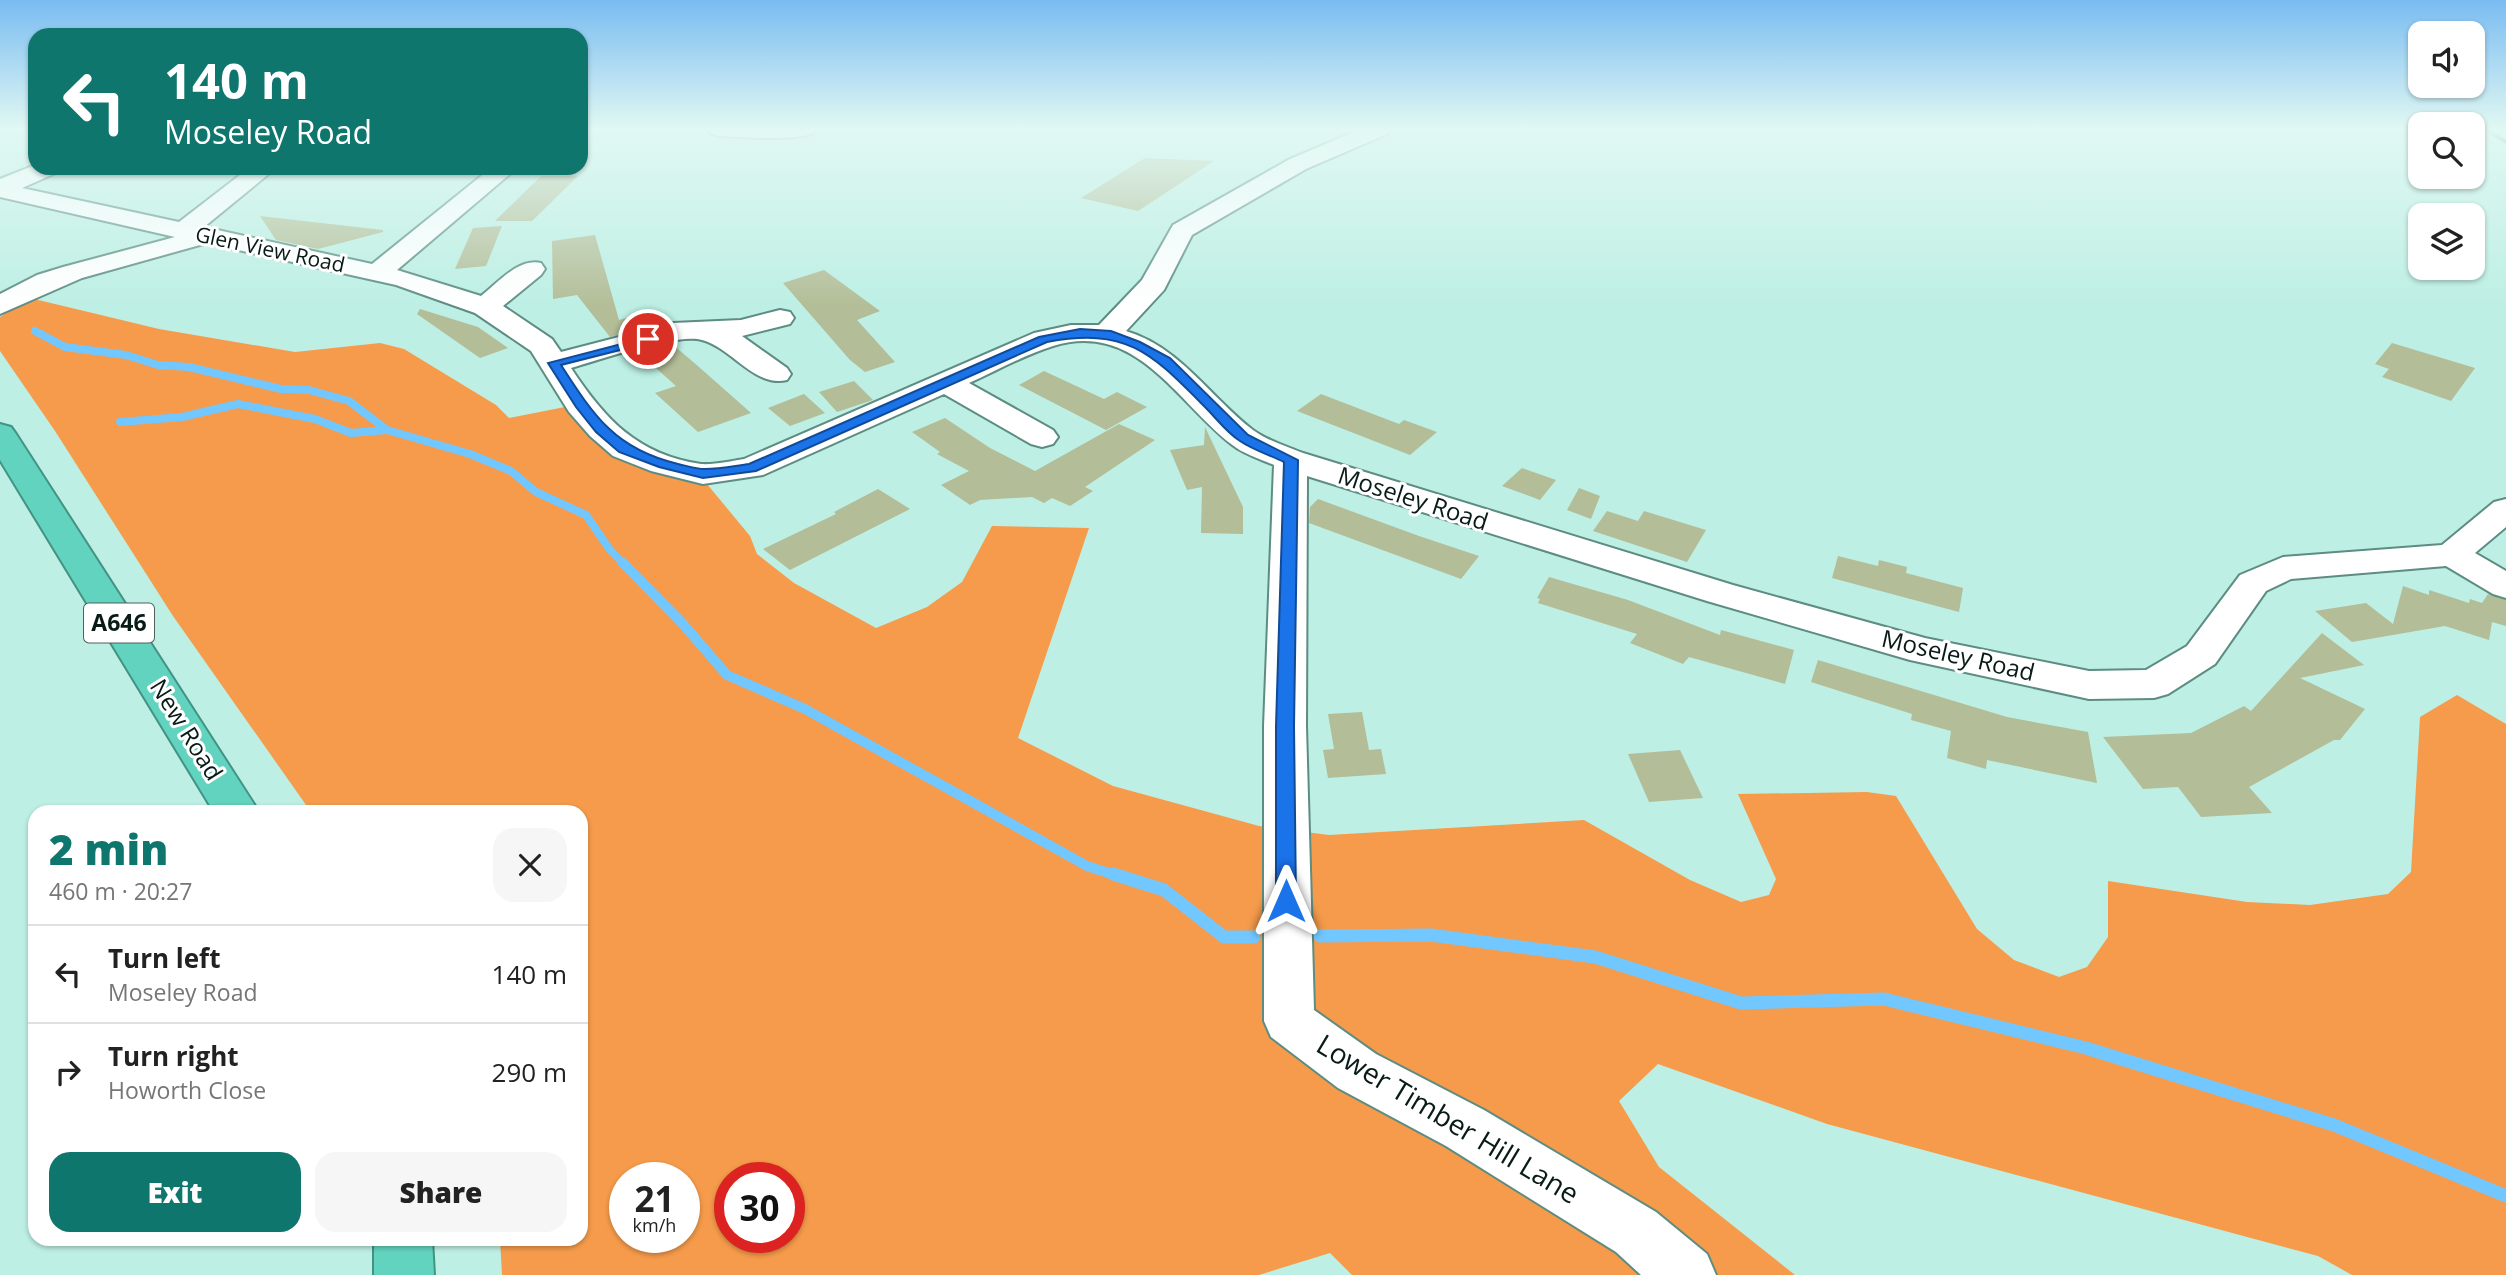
<!DOCTYPE html>
<html lang="en">
<head>
<meta charset="utf-8">
<style>
	body { margin:0; font-family:"Open Sans",sans-serif; background:#f6f6f6; color:#222; height:100vh; display:flex; flex-direction:column; font-size:26px; white-space:nowrap }
	* { box-sizing:border-box; margin:0 }
	p { font-size:23px; color:#767676 }
	.icon { flex:none; width:38px; height:38px; fill:none; stroke:currentColor; stroke-width:2; stroke-linecap:round; stroke-linejoin:round }
	.map { position:relative; flex:1; overflow:hidden }
	.details { position:absolute; left:28px; top:805px; width:560px; height:441px; display:flex; flex-direction:column; background:#fff; border-radius:21px; box-shadow:0 2px 5px #0004 }
	.details>* { flex:none }
	.top-card { position:absolute; left:28px; top:28px; width:560px; height:147px; border-radius:21px; box-shadow:0 2px 5px #0004; background:#0f766e; color:#fff; overflow:hidden }
	.controls { position:absolute; left:2408px; top:21px; display:grid; gap:14px }
	.controls a { display:grid; place-items:center; width:77px; height:77px; border-radius:14px; background:#fff; box-shadow:0 2px 5px #0004; font-size:35px }
	.speed { position:absolute; left:609px; top:1162px; display:flex; gap:14px; font-size:35px; font-weight:700; text-align:center }
	.speed>* { display:grid; place-content:center; width:91px; height:91px; border-radius:50%; background:#fff; box-shadow:0 2px 5px #0004; line-height:1 }
	.speed small { font-size:18px; font-weight:400 }
	.speed .limit { border:10px solid #d22; background:#fff; color:#111 }
	.pin { position:absolute; display:grid; place-items:center; width:60px; height:60px; color:#fff; margin:-30px; border:4px solid #fff; border-radius:50%; box-shadow:0 2px 7px #0007 }
	.me { position:absolute; width:77px; margin:-38px; rotate:0deg; stroke-linejoin:round; filter:drop-shadow(0 0 5px #0008) }
	.turn { display:flex; align-items:center; gap:24px; height:147px; padding:0 21px; font-size:32px }
	.turn .icon { width:91px; height:91px; stroke-width:2.5 }
	.turn b { display:block; font-size:49px; line-height:60px }
	.round { display:grid; place-items:center; flex:none; width:74px; height:74px; border-radius:21px; background:#f6f6f6 }
	.summary { display:flex; align-items:center; justify-content:space-between; height:119px; padding:0 21px }
	h1 { font-size:42px; font-weight:800; line-height:52px; color:#0f766e }
	.primary-button { display:flex; gap:14px; margin-top:auto; padding:14px 21px }
	.primary-button a { flex:1; height:80px; border-radius:21px; background:#0f766e; color:#fff; font-size:28px; font-weight:800; line-height:80px; text-align:center }
	.primary-button a+a { background:#f6f6f6; color:#222 }
	ul { padding:0; list-style:none }
	li { display:flex; align-items:center; gap:21px; height:98px; padding:0 21px; border-top:2px solid #e0e0e0 }
	li div { flex:1 }
	li b { display:block; font-size:26px }
	li em { font-style:normal }
	.map>svg:first-child { display:block }
	.forest { fill:#f59b4b; fill-rule:evenodd }
	.lines { fill:none; stroke-linecap:round; stroke-linejoin:round }
	.stream-far2 { stroke:#73c7ff; stroke-width:8 }
	.stream-far1 { stroke:#73c7ff; stroke-width:10 }
	.stream { stroke:#73c7ff; stroke-width:13 }
	.building { fill:#b3bd97 }
	.minor-casing { stroke:#5d8c82; stroke-width:4 }
	.highway-casing { stroke:#429384; stroke-width:4 }
	.minor { fill:#fff; fill-rule:evenodd }
	.highway { fill:#62d3be; fill-rule:evenodd }
	.rail { stroke:#3b5650; stroke-width:3.5 }
	.route { fill:#1a73e8; stroke:#114b97; stroke-width:2 }
	.labels { text-anchor:middle; stroke-width:6; stroke-linejoin:round; paint-order:stroke }
	.far-street-label { font-size:21px; fill:#081b17; stroke:#fff }
	.shield { fill:#fff; stroke:#525f5d; stroke-width:2 }
	.shield-label { font-size:23px; font-weight:bold; fill:#081b17 }
	.street-label { font-size:24px; fill:#081b17; stroke:#fff }
	.near-street-label { font-size:28px; fill:#081b17; stroke:#fff }
</style>
</head>
<body>
<div class="map">
<svg width="2506" height="1275" viewBox="0 0 2506 1275">
	<rect width="100%" height="100%" fill="#bdefe4"/>
	<!-- forest -->
	<path class="forest" d="M30,298L159,329L295,352L380,343L404,349L496,405L509,418L565,407C578,421 591,441 607,452C635,471 669,476 702,478L750,536L757,554L794,583L876,628L927,607L962,582L992,526L1089,528L1018,738L1113,786L1259,826L1329,835L1584,820L1690,880L1741,902L1769,895L1776,879L1738,794L1867,792L1896,796L1977,929L2014,960L2059,977L2087,967L2108,937V881L2247,902L2310,905L2388,894L2411,872L2420,717L2457,695L2506,724V1275H2352L2318,1256L1827,1124L1658,1064L1619,1101L1659,1167L1795,1275H1352L1330,1253L1259,1275H502L500,1239H581V812H311L173,616L55,431L0,351V317ZM625,1178H684V1237H625ZM730,1178H789V1237H730Z"/>
	<g class="lines">
		<!-- stream-far2 -->
		<g class="stream-far2">
			<path d="M35,331L65,347L126,355L158,365L189,367L281,389L309,390L349,401L387,430L470,454L511,471L536,492L586,515L610,550L623,563"/>
			<path d="M120,422L182,417L238,404L315,419L351,433L387,430"/>
		</g>
		<!-- stream-far1 -->
		<path class="stream-far1" d="M622,562L683,624L727,675L805,709L1087,866L1118,876"/>
		<!-- stream -->
		<g class="stream">
			<path d="M1113,874L1164,890L1224,937H1254"/>
			<path d="M1320,936L1431,935L1595,957L1741,1003L1884,999L2086,1048L2334,1125L2506,1196"/>
		</g>
	</g>
	<!-- building -->
	<g class="building">
		<path d="M1145,158L1214,161L1138,211L1081,198Z"/>
		<path d="M541,176H578L532,221H495Z"/>
		<path d="M260,216L383,230V232L318,249L276,240Z"/>
		<path d="M502,226L486,266L455,269L473,228Z"/>
		<path d="M595,235L619,320L652,311L663,323L610,337L577,295L553,299L552,241Z"/>
		<path d="M824,270L880,311L857,320L895,362L865,372L850,360L783,283Z"/>
		<path d="M420,309L478,327L508,348L480,358L417,314Z"/>
		<path d="M2392,343L2475,368L2451,401L2382,377L2389,369L2375,364Z"/>
		<path d="M672,344L699,367L751,413L698,432L655,393L676,386L637,351Z"/>
		<path d="M1044,371L1104,399L1117,392L1147,407L1106,430L1019,385Z"/>
		<path d="M854,381L873,400L837,412L819,392Z"/>
		<path d="M804,394L825,413L790,426L768,408Z"/>
		<path d="M1321,394L1399,424L1404,420L1437,432L1410,455L1297,411Z"/>
		<path d="M945,418L990,448L1035,471L1119,424L1155,440L1085,487L1093,491L1070,506L1052,498L1044,503L1032,497L980,500L970,505L941,485L969,471L937,454L940,452L912,432Z"/>
		<path d="M1205,427L1243,507V534L1201,533L1202,487L1187,490L1170,450L1204,445Z"/>
		<path d="M1522,468L1556,480L1540,500L1502,486Z"/>
		<path d="M1579,488L1600,496L1591,519L1567,510Z"/>
		<path d="M878,489L910,509L790,570L763,549L836,514L834,512Z"/>
		<path d="M1318,499L1419,536L1479,556L1461,579L1309,523L1310,507Z"/>
		<path d="M1607,511L1638,521L1644,511L1706,530L1687,562L1593,531Z"/>
		<path d="M1838,556L1878,566L1879,560L1907,567L1906,573L1963,588L1959,612L1832,578Z"/>
		<path d="M1549,577L1628,600L1720,635L1721,630L1794,650L1785,684L1689,657L1683,664L1630,643L1637,634L1538,603L1540,599L1537,598Z"/>
		<path d="M2403,586L2429,595V590L2469,603L2470,599L2482,603L2488,594L2506,600V626L2492,622L2489,640L2445,626L2352,642L2315,611L2366,603L2393,624Z"/>
		<path d="M2322,633L2364,665L2300,678L2365,709L2340,740H2334L2249,787L2272,813L2201,817L2178,787L2143,789L2103,737L2191,733L2244,706L2251,711Z"/>
		<path d="M1818,660L2007,717L2088,732L2097,783L1987,760L1986,769L1947,758L1951,731L1911,720L1912,714L1811,682Z"/>
		<path d="M1362,712L1369,750L1381,749L1386,774L1328,778L1323,750L1334,749L1328,714Z"/>
		<path d="M1680,750L1703,798L1649,802L1628,754Z"/>
	</g>
	<g class="lines">
		<defs>
			<g id="minor">
				<path d="M708,129H815L812,134C782,141 749,137 719,136L711,134Z"/>
				<path d="M1361,129H1390L1387,134L1306,169L1192,235L1164,290L1126,331C1180,347 1210,397 1253,430C1268,441 1286,446 1303,453L1733,585L1925,638L2089,671L2146,670L2187,646L2240,575L2283,557L2442,545L2494,502L2506,499V527L2475,553L2506,571V598L2493,594L2446,566L2291,579L2266,591L2215,664L2168,694L2154,698L2089,699L1910,660L1707,601L1307,476L1306,726L1314,1010L1376,1054L1484,1110L1656,1212L1707,1254L1716,1275H1641L1616,1252L1446,1146L1338,1088L1271,1037L1264,1021V726L1274,465C1260,459 1243,454 1231,444C1176,401 1136,320 1053,346C1024,355 996,371 969,383L1053,430L1058,437L1053,444L1042,447L1031,444L944,394L763,475L703,484L651,471L613,456L590,436L569,412L531,351L475,313L396,285L207,243L82,278L0,314V294L37,275L63,267L175,237L0,197V179L35,165V168H60L56,173L22,188L179,222L249,168H276L204,227L372,264L491,168H517L397,270L481,296C498,283 518,258 541,263L545,269L541,275L503,306L552,339L561,352L673,323L741,320L780,310L790,312L794,318L790,324L742,336L787,368L791,374L787,380C755,388 732,348 702,340C677,333 600,360 571,368C604,418 637,455 701,464C714,465 731,461 744,459L1034,333L1071,325H1099L1142,280L1173,225L1290,159Z"/>
			</g>
			<g id="highway">
				<path d="M0,424L11,427L16,434L259,812H214L0,460Z"/>
				<path d="M374,1239H432L434,1275H374Z"/>
			</g>
		</defs>
		<!-- minor casing -->
		<use href="#minor" class="minor-casing"/>
		<!-- highway casing -->
		<use href="#highway" class="highway-casing"/>
		<!-- minor -->
		<use href="#minor" class="minor"/>
		<!-- highway -->
		<use href="#highway" class="highway"/>
		<!-- rail -->
		<path class="rail" d="M2485,129L2506,142"/>
	</g>
	<!-- sky -->
	<linearGradient id="sky" x2="0" y2="1"><stop stop-color="#79bcf1"/><stop offset="0.42" stop-color="#e1f8f3"/><stop offset="1" stop-color="#e1f8f3" stop-opacity="0"/></linearGradient>
	<rect width="2506" height="307" fill="url(#sky)"/>
	<!-- route -->
	<path class="route" d="M1080,329L1111,331L1140,342L1170,358L1248,435L1298,460L1294,726L1296,901L1293,907L1286,909L1279,907L1276,901V726L1284,462C1270,455 1253,450 1240,441C1227,433 1216,418 1205,407C1151,353 1128,327 1047,342L756,471L703,478L659,467L619,452L596,432L576,407L548,363L652,336V342L561,365C594,416 615,449 678,464C687,466 696,469 705,469C719,469 734,466 749,464L1039,337Z"/>
	<g class="labels">
		<!-- far-street labels -->
		<g class="far-street-label">
			<text transform="translate(270 250) rotate(12)" y="7">Glen View Road</text>
		</g>
		<!-- shield labels -->
		<rect class="shield" x="84" y="603.5" width="70" height="39" rx="5"/>
		<g class="shield-label">
			<text x="119" y="631">A646</text>
		</g>
		<!-- street labels -->
		<g class="street-label">
			<text transform="translate(1413 499) rotate(18)" y="8">Moseley Road</text>
			<text transform="translate(1958 656) rotate(13)" y="8">Moseley Road</text>
			<text transform="translate(186 730) rotate(58)" y="8">New Road</text>
		</g>
		<!-- near-street labels -->
		<g class="near-street-label">
			<text transform="translate(1448 1119) rotate(31)" y="10">Lower Timber Hill Lane</text>
		</g>
	</g>
</svg>
<div class="controls">
<a><svg class="icon" aria-label="sound" viewBox="0 0 24 24"><path d="M4 9h4l5-4v14l-5-4H4zM17 9q2 3 0 6"/></svg></a>
<a><svg class="icon" aria-label="search" viewBox="0 0 24 24"><circle cx="10" cy="10" r="6"/><path d="M15 15l6 6"/></svg></a>
<a><svg class="icon" aria-label="layers" viewBox="0 0 24 24"><path d="M12 4l9 5-9 5-9-5zM3 14l9 5 9-5"/></svg></a>
</div>
<div class="speed"><div>21<small>km/h</small></div><div class="limit">30</div></div>
<div class="pin" style="left:648px;top:339px;background:#d93025"><svg class="icon" aria-label="arrive" viewBox="0 0 24 24"><path d="M6 21V4h12l-3 4 3 4H6"/></svg></div>
<svg class="me" style="left:1286px;top:901px" viewBox="-20 -20 40 40"><path d="M0-17L14 15 0 8-14 15z" fill="#1a73e8" stroke="#fff" stroke-width="4"/></svg>
<div class="top-card">
<div class="turn"><svg class="icon" aria-label="left" viewBox="0 0 24 24"><path d="M17 20v-9H6M10 6l-5 5 5 5"/></svg><div><b>140 m</b>Moseley Road</div></div>
</div>
<section class="details">
<div class="summary"><div><h1>2 min</h1><p>460 m · 20:27</p></div><a class="round"><svg class="icon" aria-label="close" viewBox="0 0 24 24"><path d="M6 6l12 12M18 6L6 18"/></svg></a></div>
<ul>
<li><svg class="icon" aria-label="left" viewBox="0 0 24 24"><path d="M17 20v-9H6M10 6l-5 5 5 5"/></svg><div><b>Turn left</b><p>Moseley Road</p></div><em>140 m</em></li>
<li><svg class="icon" aria-label="right" viewBox="0 0 24 24"><path d="M7 20v-9h11M14 6l5 5-5 5"/></svg><div><b>Turn right</b><p>Howorth Close</p></div><em>290 m</em></li>
</ul>
<div class="primary-button"><a>Exit</a><a>Share</a></div>
</section>
</div>
</body>
</html>
